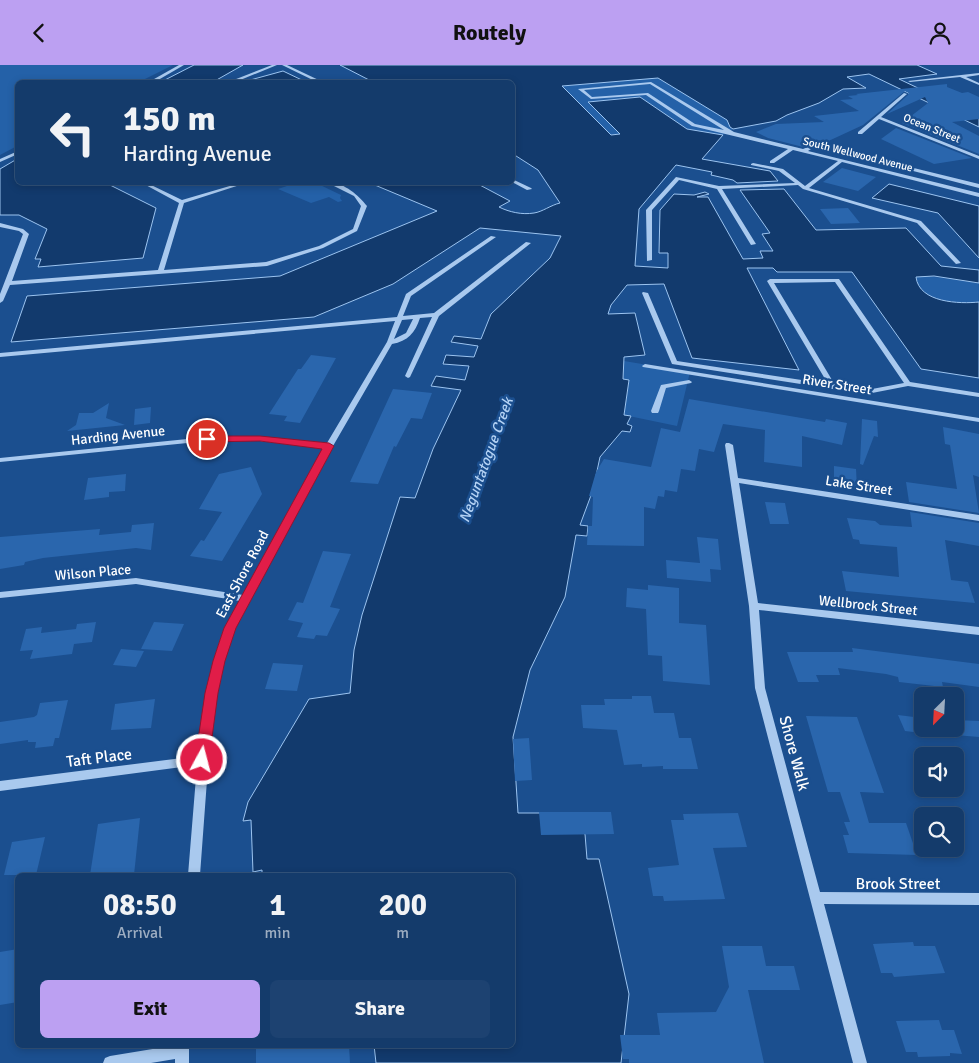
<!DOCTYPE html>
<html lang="en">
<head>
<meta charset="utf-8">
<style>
	body { margin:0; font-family:Signika,sans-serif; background:#1d4271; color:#f1f3f6; height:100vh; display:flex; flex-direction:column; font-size:19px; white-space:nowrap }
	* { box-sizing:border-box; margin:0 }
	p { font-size:16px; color:#9dadc1 }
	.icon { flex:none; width:28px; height:28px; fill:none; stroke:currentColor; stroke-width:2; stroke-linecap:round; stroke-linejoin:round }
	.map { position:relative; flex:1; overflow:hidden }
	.sheet { position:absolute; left:15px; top:808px; width:500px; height:175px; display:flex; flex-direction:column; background:#143b6b; border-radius:8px; box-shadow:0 2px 8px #0003,0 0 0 1px #33557e }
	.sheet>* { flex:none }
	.banner { position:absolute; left:15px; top:15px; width:500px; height:105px; border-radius:8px; box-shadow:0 2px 8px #0003,0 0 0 1px #33557e; background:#143b6b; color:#f1f3f6; overflow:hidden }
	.needle { width:32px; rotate:204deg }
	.buttons { position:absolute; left:914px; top:622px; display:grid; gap:10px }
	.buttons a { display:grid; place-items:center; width:50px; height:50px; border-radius:8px; background:#143b6b; box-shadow:0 2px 8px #0003,0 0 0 1px #33557e; font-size:25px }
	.pin { position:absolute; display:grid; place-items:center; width:42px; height:42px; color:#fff; margin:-21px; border:2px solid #fff; border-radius:50%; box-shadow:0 1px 5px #0007 }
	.me { position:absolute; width:55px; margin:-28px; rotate:7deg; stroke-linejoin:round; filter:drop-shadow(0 0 4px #0008) }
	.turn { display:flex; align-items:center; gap:18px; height:105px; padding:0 25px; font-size:22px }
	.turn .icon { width:65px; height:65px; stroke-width:2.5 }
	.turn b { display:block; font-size:35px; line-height:42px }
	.eta { display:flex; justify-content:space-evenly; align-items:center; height:85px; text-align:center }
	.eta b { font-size:30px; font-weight:700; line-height:35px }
	.cta { display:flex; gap:10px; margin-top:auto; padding:10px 25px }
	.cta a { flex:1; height:58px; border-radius:8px; background:#bca0f2; color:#111; font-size:20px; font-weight:700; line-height:58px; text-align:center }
	.cta a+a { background:#1d4271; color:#f1f3f6 }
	header { display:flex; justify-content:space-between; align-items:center; height:65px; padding:0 25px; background:#bca0f2; color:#111; font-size:22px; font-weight:700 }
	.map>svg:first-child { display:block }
	.green { fill:#2461a8 }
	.water { fill:#123a6d; stroke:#9cc4f0 }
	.building { fill:#2a66ad }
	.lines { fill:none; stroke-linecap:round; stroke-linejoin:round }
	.minor { fill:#a9c9ee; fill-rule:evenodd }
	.route { fill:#e11d48; stroke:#92132f }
	.labels { text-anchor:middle; stroke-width:5; stroke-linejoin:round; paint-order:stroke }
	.far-street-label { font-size:11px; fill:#fff; stroke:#1b4f8f }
	.street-label { font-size:14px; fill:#fff; stroke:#1b4f8f }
	.water-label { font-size:15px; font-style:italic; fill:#b5d3f5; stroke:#1b4f8f }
	.near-street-label { font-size:16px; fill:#fff; stroke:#1b4f8f }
</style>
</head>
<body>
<header><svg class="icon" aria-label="back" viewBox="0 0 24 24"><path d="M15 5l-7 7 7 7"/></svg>Routely<svg class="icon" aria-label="person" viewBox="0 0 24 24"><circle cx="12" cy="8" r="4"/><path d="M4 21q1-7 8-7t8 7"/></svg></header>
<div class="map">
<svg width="979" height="998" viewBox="0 0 979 998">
	<rect width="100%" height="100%" fill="#1b4f8f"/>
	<!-- green -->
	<g class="green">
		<path d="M0,0H173L139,17L18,18L17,81L0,90Z"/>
		<path d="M658,13L727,55L730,62L733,64L723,70L687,64L640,32L589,37L621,69L611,70L561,21Z"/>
		<path d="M296,118H316L341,130L340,133L342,136L338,137L329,132L311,138L278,124Z"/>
		<path d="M919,210L979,218V237C960,239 919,238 916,212Z"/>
		<path d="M624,296L690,307L677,361L624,350L629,315L623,314Z"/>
	</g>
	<!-- water -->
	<g class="water">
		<path d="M194,0H243L213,17H161Z"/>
		<path d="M340,0H917L937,9L899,14L979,52V62L869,9L847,12L866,23L843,24L819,38L787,50L776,56L733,64L730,62L727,55L658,13L562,21L611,70L620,69L588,37L640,32L687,64L723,70L702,94L770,106L778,116L737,118L733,115L711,110L712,107L676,100L639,144L635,201L668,203V188H659L660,145L674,129L694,130L705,127L709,129L697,132H708L743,194L763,193L760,186H773L762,169L770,168L740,125L784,124L816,165L906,163L941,201L979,205V218L934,211L916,212C919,238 960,239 979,237V313L921,304L852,207H777L773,203H747L799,305L692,293L664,219L627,220L611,240L608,249L635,248L645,290L624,292L623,314L629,315L624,350L631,351L627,359L632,361L630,367L622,366L600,392L593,425L580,460L588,461L587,471L576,470L565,532L530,605L513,672L518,748H541L585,769L587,794H599L629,929L621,998H376L374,980H512V810H262V805L253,807L251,755L243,756L248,737L309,634L350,628L354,585L362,550L400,432L415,433L433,384L461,325L431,321L436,311L465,315L469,301L443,299L446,290L474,292L478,281L451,277L454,271L481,274L491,249L550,193L561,171L480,163L393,219L314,252L11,277L27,231L280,211L437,146L370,118H476L510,136L499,142C509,147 522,150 534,148C542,147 551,140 560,138L538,105L513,89L512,18L373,17Z"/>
		<path d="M283,6L306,17H243Z"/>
		<path d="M17,94L18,118H106L156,143L143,193L38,202L41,194H35L47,164L19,150H0V104Z"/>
		<path d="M889,119L979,141V193L938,148L872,133Z"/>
	</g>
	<!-- building -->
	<g class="building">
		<path d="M947,19V22L962,28L968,27L979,32V54L952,57L979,71V89L902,58L928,38L925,32L887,49L908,30L909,28L905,26L863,60L822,79L812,78L803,82L768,73L756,67L776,59L824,57L814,51L859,46L840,35L853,34L848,31L858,30L856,29Z"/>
		<path d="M896,63L972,93L934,99L881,74Z"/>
		<path d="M842,103L876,112L858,126L823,117Z"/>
		<path d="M848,143L860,158L831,159L820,144Z"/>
		<path d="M311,290L336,293L300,358L284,356L287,351L269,349L298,304H301Z"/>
		<path d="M393,324L432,328L422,354L411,353L396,382L394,381L378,419L350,417Z"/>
		<path d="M689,334L825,357L826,354L847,358L842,380L802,371V402L764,397L765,365L723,359L714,387L699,384L695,406L681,404L677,427L665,425L664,432L658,431L655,444L644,442V481L587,480L588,461H592L593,432L589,431L596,407L604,394L651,402L661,363L680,367Z"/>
		<path d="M109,338L106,353L125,360L67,366L76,360L79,348H93Z"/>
		<path d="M151,342L150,358L134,360L135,344Z"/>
		<path d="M862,354L877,356L878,372L874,371L863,400L860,399Z"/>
		<path d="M943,362L979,369V412L973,410L979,448L909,437L906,417L957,424L950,380L945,379Z"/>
		<path d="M834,401L856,404L857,422L834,419Z"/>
		<path d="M251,402L262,429L222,496L190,491L201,475L204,476L222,447L199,444L219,409Z"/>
		<path d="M126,409L125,426L109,427V432L84,435L88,413Z"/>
		<path d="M765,437L785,438L789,459H770Z"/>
		<path d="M910,447L979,458V481L945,475L951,515L968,517L975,538L846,526L842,506L899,512L897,482L860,479L859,475L853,474L847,453L875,456L880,460L912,462Z"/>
		<path d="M154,458L151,485L136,483L43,493L25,497L24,500L0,504V472L100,464L99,470L131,467L132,460Z"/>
		<path d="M697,472L718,474L721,505L710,504L711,517L667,513L666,495L700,498Z"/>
		<path d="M323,486L351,489L330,542L340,544L327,571L316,570L314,574L297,572L303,558L288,555L297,537L303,538Z"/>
		<path d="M648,520L679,523V558L706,560L710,620L663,616L662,591L648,590L646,544L626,542L627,523L648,525Z"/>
		<path d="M96,557L92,577L74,579L72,589L30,594L33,585L20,586L26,564L42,562L41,568L76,564L77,559Z"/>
		<path d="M154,557L184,559L172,586L141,584Z"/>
		<path d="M852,583L979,599V622L942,617L943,622L899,617L898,612L886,609L838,603L840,610H816L819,617H798L787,587H853Z"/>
		<path d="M121,584L144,586L136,602L113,600Z"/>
		<path d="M273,598L303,600L297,626L265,624Z"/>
		<path d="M632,631H651L654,648H674L679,673H691L698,704H663V701L642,702V699L624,700L617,665L583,663L581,640H605L604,634H632Z"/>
		<path d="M155,634L151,663L111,665L115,639Z"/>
		<path d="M68,635L59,673H55L53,681L35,683L36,677H28V675L0,679V657L34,652L37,650L40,638Z"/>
		<path d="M898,650L922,653V668L905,666Z"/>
		<path d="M806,651L857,652L884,728L860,727L869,758H906L917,790L848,788L843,770H849L844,757H850L840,727H828Z"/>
		<path d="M955,655L979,656V672L955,670Z"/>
		<path d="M529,673L532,715L515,716L513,674Z"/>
		<path d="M539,747H611L614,769L541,770Z"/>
		<path d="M738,748L747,782L713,783L725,834L664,836L663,831H653L648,803L679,800L671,755H684L683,749Z"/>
		<path d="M140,753L134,810H90L98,759Z"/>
		<path d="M45,772L36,810H4L12,777Z"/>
		<path d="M913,877L914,881H935L945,908L894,912L892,908H881L873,879Z"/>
		<path d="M722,881H762L766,901H794L800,925H748L764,998H629V994H623L620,970H660L657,948L716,947L729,922Z"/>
		<path d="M18,884V937L0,940V887Z"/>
		<path d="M939,955L942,965H954L962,989L950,988V991L918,992L917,987H906L896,956Z"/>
		<path d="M256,980H349L350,998H256Z"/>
	</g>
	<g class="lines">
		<!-- minor -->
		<g class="minor">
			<path d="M179,0H184L153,18H147Z"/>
			<path d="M272,0H277L233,18H226Z"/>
			<path d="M282,0H287L325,18H319Z"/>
			<path d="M979,8V10L966,12L979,18V20L960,12L910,17L908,16Z"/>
			<path d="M651,17L734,67L803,84L813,80L828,82L979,119V123L828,84L814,82L808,86L979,128V132L842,97L809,123L921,156L961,198L956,199L917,158L803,124L798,120L722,124L756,179L751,180L717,124L679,115L652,145V195L647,196L646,145L676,112L719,121L795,118L779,106L751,100V99L753,98L783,104L805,121L838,96L793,85L774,98H770V96L788,84L692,61L646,30L591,34L578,24ZM650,19L724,65L695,59L648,28L592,32L584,25Z"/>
			<path d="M904,28L907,29L881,52L979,91V94L879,54L862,69H858V67Z"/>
			<path d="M18,86V89L0,97V94Z"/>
			<path d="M512,114L531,123L532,124L527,125L512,117Z"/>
			<path d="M142,118H147L182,135L240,118H246L184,138L164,205L266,197L319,181L353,164L361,141L354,131L330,119V118C345,118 358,130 367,141L357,166L323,183L267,201L10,220L3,236L0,238V229L23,169L19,166L0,162V158L23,164L29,169L12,216L158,205L179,138Z"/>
			<path d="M491,171L496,172L411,231L403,251L434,248L526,177L531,178L439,251L410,312L408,313L405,311L432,252L420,253C415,268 408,276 392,279L333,381L235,563L224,596L211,661L200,810H188L197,700L0,726V716L198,691C202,651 209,600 225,563C229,554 235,545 240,536L136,519L0,533V527L136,513L243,530L324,383L260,376H207L0,397V393L207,372H260L327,378L387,277L395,256L0,292V288L397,252L406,229ZM413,254L406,268L394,274L402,255Z"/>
			<path d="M770,214H839L910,317L979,328V332L908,321L872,328L833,324L672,299L642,228L643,227L648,228L677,296L828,319L767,216ZM835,217L904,318L872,324L835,320L774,218Z"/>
			<path d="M645,299L979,353V357L643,302L642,301Z"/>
			<path d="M689,315L692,317L691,318L666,323L659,346L658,348H652L651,346L661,320Z"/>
			<path d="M726,378H729L733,380L738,413L979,450V456L739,418L758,538L979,562V570L759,545L765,623L820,827L979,828V840L824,839L867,998H853L755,623L749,541L725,380Z"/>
			<path d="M177,980H189V998H175V994L151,998H103L105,993L110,991Z"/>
		</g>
	</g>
	<!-- route -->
	<path class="route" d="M260,371L329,378L334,381L236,563L225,596L218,628L209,695L207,699H197L195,695L205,628L213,596L224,563L322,384L260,376L207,377L202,374L207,371Z"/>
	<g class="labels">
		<!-- far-street labels -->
		<g class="far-street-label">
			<text transform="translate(932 63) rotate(22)" y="4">Ocean Street</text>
			<text transform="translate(858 89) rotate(14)" y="4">South Wellwood Avenue</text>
		</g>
		<!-- street labels -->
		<g class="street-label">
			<text transform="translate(837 319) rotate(9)" y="5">River Street</text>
			<text transform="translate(118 370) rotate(-6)" y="5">Harding Avenue</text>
			<text transform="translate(859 420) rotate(9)" y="5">Lake Street</text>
			<text transform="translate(93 507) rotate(-5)" y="5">Wilson Place</text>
			<text transform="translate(242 509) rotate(-62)" y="5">East Shore Road</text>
			<text transform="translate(868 540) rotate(6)" y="5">Wellbrock Street</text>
		</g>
		<!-- water labels -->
		<g class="water-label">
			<text transform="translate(486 395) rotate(-70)" y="5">Neguntatogue Creek</text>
		</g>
		<!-- near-street labels -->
		<g class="near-street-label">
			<text transform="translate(795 688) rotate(75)" y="6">Shore Walk</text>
			<text transform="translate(99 692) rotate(-7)" y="6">Taft Place</text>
			<text x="898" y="824">Brook Street</text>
		</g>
	</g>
</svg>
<div class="buttons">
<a><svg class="needle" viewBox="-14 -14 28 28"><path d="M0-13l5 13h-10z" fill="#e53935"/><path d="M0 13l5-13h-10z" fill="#9dadc1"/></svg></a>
<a><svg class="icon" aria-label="sound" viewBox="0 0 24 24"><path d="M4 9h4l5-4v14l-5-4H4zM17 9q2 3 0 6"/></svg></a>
<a><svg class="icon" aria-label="search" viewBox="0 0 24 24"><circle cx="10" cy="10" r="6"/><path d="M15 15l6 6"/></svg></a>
</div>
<div class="pin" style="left:207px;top:374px;background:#d93025"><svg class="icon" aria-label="arrive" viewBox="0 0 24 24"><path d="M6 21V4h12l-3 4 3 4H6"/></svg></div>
<svg class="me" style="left:202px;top:695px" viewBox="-20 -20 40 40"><circle r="17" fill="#e11d48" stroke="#fff" stroke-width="3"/><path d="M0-11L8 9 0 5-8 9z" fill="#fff"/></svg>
<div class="banner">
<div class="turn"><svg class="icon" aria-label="left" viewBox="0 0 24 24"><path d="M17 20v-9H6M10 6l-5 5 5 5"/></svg><div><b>150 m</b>Harding Avenue</div></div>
</div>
<section class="sheet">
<div class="eta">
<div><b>08:50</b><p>Arrival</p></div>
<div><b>1</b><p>min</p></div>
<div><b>200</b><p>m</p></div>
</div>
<div class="cta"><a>Exit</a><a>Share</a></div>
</section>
</div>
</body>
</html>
